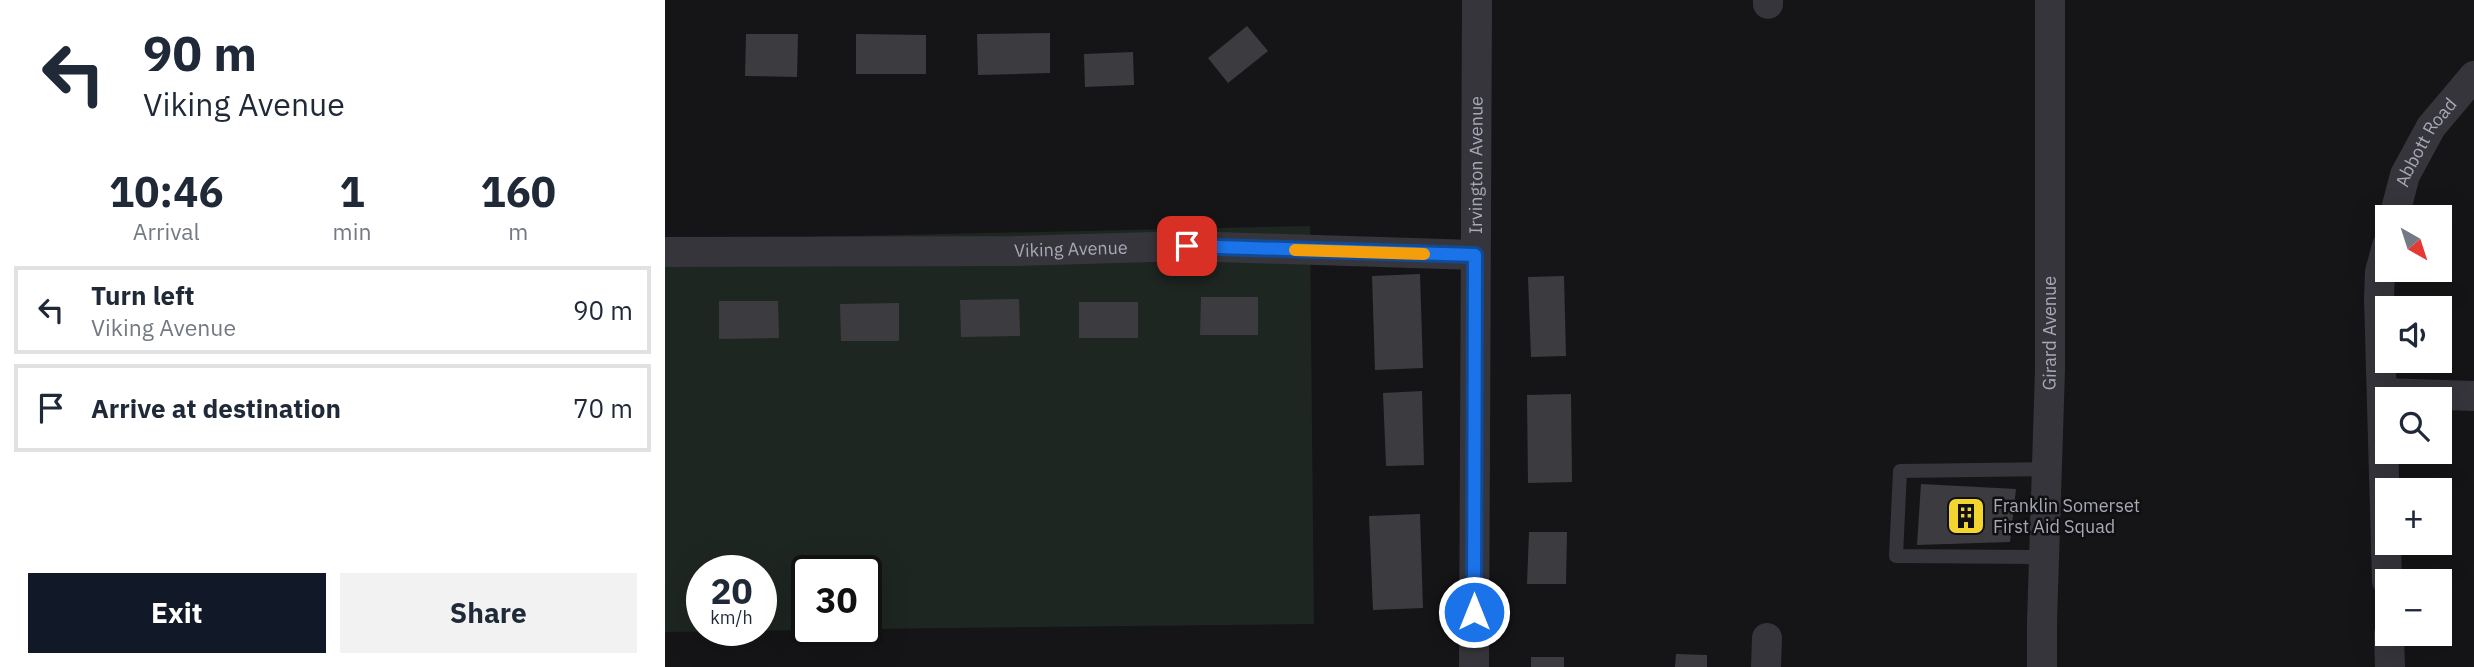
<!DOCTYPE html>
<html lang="en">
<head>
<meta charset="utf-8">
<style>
	body { margin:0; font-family:"IBM Plex Sans",sans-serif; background:#f2f2f3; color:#1f2937; height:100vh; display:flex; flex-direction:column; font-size:26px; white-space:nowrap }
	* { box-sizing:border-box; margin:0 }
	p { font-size:23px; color:#747a83 }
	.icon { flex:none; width:38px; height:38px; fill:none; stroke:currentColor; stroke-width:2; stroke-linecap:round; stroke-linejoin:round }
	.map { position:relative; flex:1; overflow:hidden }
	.side { display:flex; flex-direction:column; background:#fff; width:665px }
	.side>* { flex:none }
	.guide { background:#fff; color:#1f2937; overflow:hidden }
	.needle { width:46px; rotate:141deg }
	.fabs { position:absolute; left:1710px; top:205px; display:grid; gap:14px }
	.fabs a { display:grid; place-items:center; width:77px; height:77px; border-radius:0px; background:#fff; box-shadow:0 7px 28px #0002; font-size:35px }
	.speed { position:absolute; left:21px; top:555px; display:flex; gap:14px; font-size:35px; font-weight:700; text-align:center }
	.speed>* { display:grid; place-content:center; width:91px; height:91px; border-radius:50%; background:#fff; box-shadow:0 7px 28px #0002; line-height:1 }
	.speed small { font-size:18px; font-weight:400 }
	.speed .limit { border:4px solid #111; border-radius:10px; background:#fff; color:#111 }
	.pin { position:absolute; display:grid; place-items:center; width:60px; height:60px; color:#fff; margin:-30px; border-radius:14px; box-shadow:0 4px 10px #0006 }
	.me { position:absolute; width:77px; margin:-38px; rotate:0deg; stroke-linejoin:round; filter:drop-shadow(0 0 5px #0008) }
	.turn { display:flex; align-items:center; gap:24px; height:147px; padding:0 28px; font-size:32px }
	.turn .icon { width:91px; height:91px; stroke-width:2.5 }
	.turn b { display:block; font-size:49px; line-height:60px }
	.eta { display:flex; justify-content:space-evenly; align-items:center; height:119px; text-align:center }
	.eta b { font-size:42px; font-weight:800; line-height:49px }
	.action { display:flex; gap:14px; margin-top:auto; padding:14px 28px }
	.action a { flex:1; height:80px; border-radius:0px; background:#111827; color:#fff; font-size:28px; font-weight:800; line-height:80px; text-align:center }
	.action a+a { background:#f2f2f3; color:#1f2937 }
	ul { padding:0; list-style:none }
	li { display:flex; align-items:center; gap:21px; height:88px; margin:0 14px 10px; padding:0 14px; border:4px solid #e0e1e3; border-radius:0px }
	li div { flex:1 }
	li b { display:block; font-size:26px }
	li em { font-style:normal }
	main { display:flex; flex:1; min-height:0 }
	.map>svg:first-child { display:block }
	.green { fill:#1e2621; fill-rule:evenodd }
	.building { fill:#3c3c40 }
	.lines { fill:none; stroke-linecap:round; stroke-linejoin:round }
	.lane { stroke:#35353b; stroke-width:14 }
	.street { stroke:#35353b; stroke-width:30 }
	.route-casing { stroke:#114b97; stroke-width:18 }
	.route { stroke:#1a73e8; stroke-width:12 }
	.slow { stroke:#f59e0b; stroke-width:12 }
	.labels { text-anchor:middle; stroke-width:5; stroke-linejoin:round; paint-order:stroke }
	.street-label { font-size:18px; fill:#a6a8b6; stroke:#100f11 }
	.poi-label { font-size:18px; fill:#a6a8b6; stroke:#100f11; text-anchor:start }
</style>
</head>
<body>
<main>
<section class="side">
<div class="guide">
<div class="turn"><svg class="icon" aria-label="left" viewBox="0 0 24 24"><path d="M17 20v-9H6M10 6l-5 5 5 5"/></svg><div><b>90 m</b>Viking Avenue</div></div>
</div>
<div class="eta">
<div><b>10:46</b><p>Arrival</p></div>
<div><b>1</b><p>min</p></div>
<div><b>160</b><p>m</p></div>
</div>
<ul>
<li><svg class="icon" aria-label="left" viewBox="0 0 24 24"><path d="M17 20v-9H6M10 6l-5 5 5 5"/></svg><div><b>Turn left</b><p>Viking Avenue</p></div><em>90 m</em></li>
<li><svg class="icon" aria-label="arrive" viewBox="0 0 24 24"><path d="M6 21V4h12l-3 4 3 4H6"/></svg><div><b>Arrive at destination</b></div><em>70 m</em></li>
</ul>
<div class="action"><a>Exit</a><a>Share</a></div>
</section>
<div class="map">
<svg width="1809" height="667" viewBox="0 0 1809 667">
	<rect width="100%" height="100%" fill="#151416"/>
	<!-- green -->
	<path class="green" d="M645,226L649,624L201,629V570H142V630H146L0,632V240ZM37,570H96V630H37Z"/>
	<!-- building -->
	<g class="building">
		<path d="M582,26L603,51L563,83L543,58Z"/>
		<path d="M385,33V73L313,75L312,34Z"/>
		<path d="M81,34H133L132,77L80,76Z"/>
		<path d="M191,34L261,35V74H191Z"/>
		<path d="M468,52L469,85L420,87L419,54Z"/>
		<path d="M755,274L758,368L710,370L707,276Z"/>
		<path d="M899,276L901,356L866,357L863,277Z"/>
		<path d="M536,297H593V335H535Z"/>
		<path d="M354,299L355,336L296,337L295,300Z"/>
		<path d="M54,301H113L114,338L54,339Z"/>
		<rect x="414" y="302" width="59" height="36"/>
		<path d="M234,303V341H176L175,304Z"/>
		<path d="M757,391L759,465L721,466L718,393Z"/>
		<path d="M906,394L907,482L863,483L862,395Z"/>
		<path d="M1256,484L1351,489L1345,542L1252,545Z"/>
		<path d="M755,514L758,608L708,610L704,516Z"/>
		<path d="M864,532H902L901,584H862Z"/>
		<path d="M1011,654L1042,655V667H1010Z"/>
		<rect x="866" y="657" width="33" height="10"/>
	</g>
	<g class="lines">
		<!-- lane -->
		<path class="lane" d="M1379,557L1231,556L1235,471L1382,469"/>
		<!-- street -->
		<g class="street">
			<path d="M1103,0V4"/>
			<path id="s1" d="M1729,217L1740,175L1766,127L1809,76"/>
			<path d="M1722,246L1715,272L1714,298L1722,581"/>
			<path id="s2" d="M0,252L349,251L522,246L810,255"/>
			<path d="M1717,393L1809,396"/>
			<path d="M1724,634L1725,667"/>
			<path id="s3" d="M809,667L812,0"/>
			<path d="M1101,667L1102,638"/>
			<path id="s4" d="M1377,667V622L1385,370V0"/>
		</g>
	</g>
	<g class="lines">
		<defs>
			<path id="route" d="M522,246L810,255L809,612"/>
		</defs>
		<!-- route casing -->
		<use href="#route" class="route-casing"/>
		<!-- route -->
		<use href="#route" class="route"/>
		<!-- slow -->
		<path class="slow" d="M630,250L759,254"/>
	</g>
	<!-- icons -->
	<defs>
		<symbol id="building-square" viewBox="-11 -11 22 22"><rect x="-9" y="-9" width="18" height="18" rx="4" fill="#f3d52f" stroke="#100f11"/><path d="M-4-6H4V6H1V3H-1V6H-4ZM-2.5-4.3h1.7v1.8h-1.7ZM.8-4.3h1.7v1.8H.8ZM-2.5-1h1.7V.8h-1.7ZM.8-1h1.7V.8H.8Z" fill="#111"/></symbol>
	</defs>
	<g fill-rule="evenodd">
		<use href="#building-square" x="1279" y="494" width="44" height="44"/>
	</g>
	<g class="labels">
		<!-- street labels -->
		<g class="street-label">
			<text dy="6" stroke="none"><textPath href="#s1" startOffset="82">Abbott Road</textPath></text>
			<text dy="6" stroke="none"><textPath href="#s3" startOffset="502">Irvington Avenue</textPath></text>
			<text dy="6" stroke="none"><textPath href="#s2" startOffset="406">Viking Avenue</textPath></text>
			<text dy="6" stroke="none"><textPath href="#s4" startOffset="334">Girard Avenue</textPath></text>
		</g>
		<!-- poi labels -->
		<g class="poi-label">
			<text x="1328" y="512">Franklin Somerset<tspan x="1328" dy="21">First Aid Squad</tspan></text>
		</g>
	</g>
</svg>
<div class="fabs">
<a><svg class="needle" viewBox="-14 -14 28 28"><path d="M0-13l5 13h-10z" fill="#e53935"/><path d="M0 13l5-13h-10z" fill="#747a83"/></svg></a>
<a><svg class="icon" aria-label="sound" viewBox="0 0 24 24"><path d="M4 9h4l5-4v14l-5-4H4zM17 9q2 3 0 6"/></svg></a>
<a><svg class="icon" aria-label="search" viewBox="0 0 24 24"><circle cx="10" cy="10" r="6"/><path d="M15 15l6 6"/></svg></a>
<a>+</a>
<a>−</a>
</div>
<div class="speed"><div>20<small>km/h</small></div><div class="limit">30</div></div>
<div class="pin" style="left:522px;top:246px;background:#d93025"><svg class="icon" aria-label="arrive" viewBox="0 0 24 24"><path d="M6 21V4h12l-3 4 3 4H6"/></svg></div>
<svg class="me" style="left:809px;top:612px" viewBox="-20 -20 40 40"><circle r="17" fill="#1a73e8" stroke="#fff" stroke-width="3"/><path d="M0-11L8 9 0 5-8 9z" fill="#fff"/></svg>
</div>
</main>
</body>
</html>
